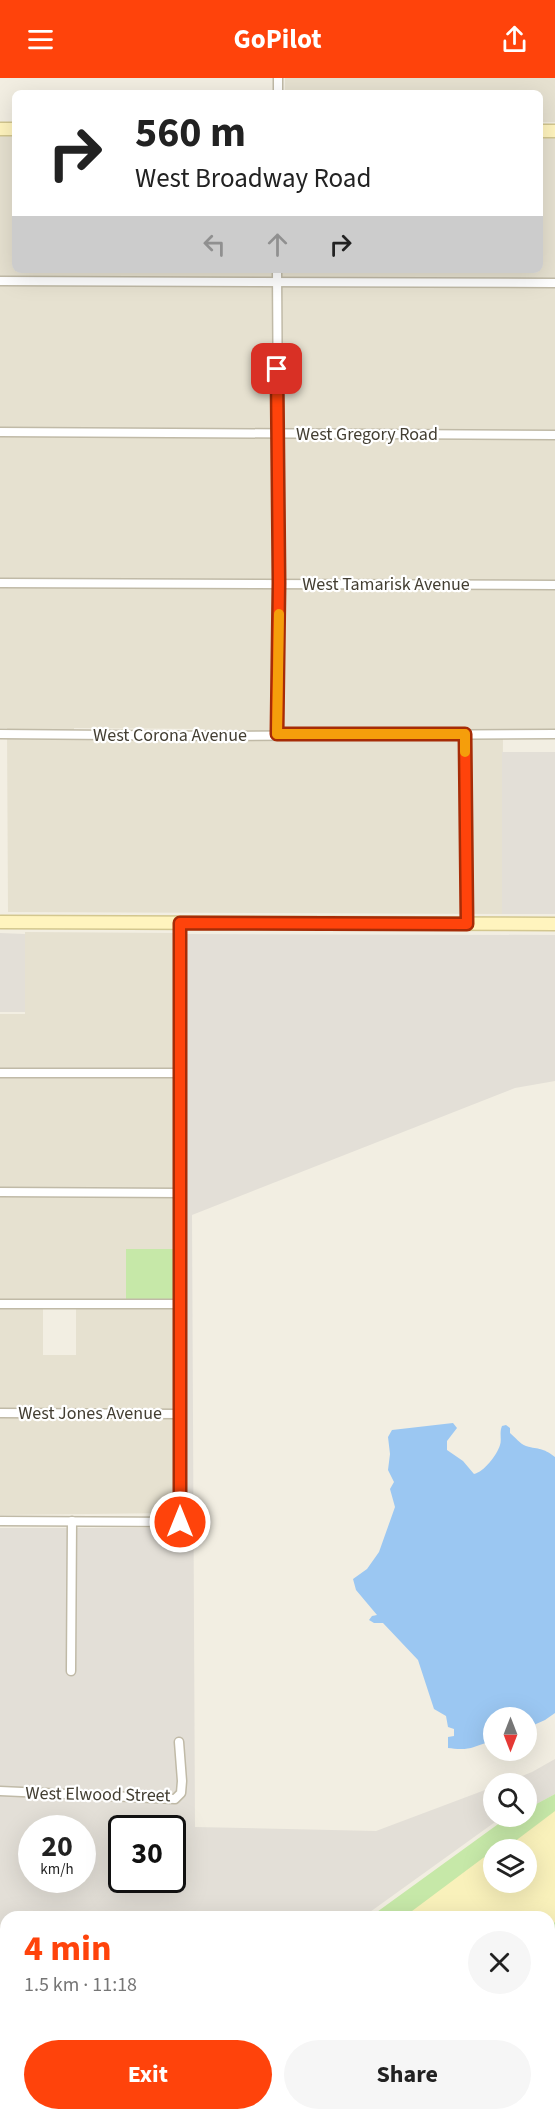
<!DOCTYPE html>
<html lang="en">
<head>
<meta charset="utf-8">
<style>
	body { margin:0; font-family:"Source Sans 3",sans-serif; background:#f6f6f6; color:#222; height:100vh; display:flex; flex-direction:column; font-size:22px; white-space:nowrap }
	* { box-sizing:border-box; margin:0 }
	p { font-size:20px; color:#767676 }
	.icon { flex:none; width:33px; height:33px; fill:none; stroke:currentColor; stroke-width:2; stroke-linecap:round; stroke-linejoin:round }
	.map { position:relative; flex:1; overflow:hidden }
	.drawer { position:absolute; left:0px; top:1833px; width:555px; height:210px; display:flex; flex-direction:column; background:#fff; border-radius:18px 18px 0 0; box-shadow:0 6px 24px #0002 }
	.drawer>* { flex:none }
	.top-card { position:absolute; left:12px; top:12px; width:531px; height:183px; border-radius:9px; box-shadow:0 6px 24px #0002; background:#fff; color:#222; overflow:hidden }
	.needle { width:39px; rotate:180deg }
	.fabs { position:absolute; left:483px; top:1629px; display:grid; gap:12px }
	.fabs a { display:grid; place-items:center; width:54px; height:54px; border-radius:50%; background:#fff; box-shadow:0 6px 24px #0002; font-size:30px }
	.speed { position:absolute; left:18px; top:1737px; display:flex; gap:12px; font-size:30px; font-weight:700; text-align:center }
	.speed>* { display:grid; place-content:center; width:78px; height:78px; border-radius:50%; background:#fff; box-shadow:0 6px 24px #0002; line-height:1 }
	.speed small { font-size:15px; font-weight:400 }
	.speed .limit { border:3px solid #111; border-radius:9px; background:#fff; color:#111 }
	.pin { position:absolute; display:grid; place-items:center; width:51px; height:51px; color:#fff; margin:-26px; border-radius:12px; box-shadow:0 3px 9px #0006 }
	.me { position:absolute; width:66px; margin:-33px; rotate:0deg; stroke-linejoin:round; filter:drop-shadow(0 0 4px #0008) }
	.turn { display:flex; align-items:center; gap:21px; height:126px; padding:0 24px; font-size:27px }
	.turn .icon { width:78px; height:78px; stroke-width:2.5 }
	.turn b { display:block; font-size:42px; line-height:51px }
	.lanes { display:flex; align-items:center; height:57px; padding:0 24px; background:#0003; justify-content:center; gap:30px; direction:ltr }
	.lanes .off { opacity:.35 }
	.round { display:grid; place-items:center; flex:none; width:63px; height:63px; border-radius:32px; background:#f6f6f6 }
	.overview { display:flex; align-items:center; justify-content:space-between; height:102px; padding:0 24px }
	h1 { font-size:36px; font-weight:700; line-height:45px; color:#ff430b }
	.action { display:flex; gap:12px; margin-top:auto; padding:12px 24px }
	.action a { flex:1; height:69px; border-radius:36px; background:#ff430b; color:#fff; font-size:24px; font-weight:700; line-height:69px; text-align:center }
	.action a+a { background:#f6f6f6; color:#222 }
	header { display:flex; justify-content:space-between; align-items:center; height:78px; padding:0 24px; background:#ff430b; color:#fff; font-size:27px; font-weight:700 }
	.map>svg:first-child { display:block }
	.residential { fill:#e6e1d0; fill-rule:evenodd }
	.industrial { fill:#e3dfd7; fill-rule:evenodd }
	.green { fill:#c6e8a8; fill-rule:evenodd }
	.sand { fill:#f9f1bb }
	.water { fill:#9bc7f2 }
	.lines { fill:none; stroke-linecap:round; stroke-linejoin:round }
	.street-casing { stroke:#c0baa7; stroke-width:11 }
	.secondary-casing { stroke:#d3c78f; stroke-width:15 }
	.street { stroke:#fff; stroke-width:8 }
	.secondary { stroke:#fff4be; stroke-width:12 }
	.route-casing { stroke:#a62c07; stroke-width:15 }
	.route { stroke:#ff430b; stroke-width:10 }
	.slow { stroke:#f59e0b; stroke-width:10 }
	.labels { text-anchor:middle; stroke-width:4.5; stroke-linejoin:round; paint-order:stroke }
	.street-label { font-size:18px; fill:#433e32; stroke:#fff }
</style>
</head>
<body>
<header><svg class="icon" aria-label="menu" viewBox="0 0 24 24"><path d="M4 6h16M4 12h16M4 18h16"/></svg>GoPilot<svg class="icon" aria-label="share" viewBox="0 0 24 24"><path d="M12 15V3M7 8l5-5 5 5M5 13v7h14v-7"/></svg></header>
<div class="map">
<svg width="555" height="2043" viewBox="0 0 555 2043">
	<rect width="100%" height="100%" fill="#f2eee2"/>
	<!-- residential -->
	<g class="residential">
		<path d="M285,0H555V44H540V15H285Z"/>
		<path d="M0,58H15V192H540V60H555V652L503,653L502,836L8,834L7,650H0ZM74,650L205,651V661H74Z"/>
		<path d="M25,854L176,855L178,1431L173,1435L0,1437V936H25ZM43,1231H76V1277H43Z"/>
	</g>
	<!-- industrial -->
	<g class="industrial">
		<rect x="502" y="674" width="53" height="162"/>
		<path d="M0,855L25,856V934H0Z"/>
		<path d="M185,856L555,857V1003L515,1010L192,1137L195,1749L376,1753L493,1709L494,1738L502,1739L363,1839H6V2020H0V1450H183L182,1050ZM32,1750H82V1802H32ZM122,1750H172V1802H122Z"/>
		<path d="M555,1681V1716L527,1731L526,1706H502L532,1694Z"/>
	</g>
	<!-- green -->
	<g class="green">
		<rect x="126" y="1171" width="49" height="51"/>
		<path d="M555,1716V2015L549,2019V1839H370L501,1744L512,1739L526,1738L527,1731ZM494,1772H526V1804H494Z"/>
		<path d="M0,2020L6,2022V2037H523L515,2043H0Z"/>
	</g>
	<!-- sand -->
	<g class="sand">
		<path d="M555,1733V1844L549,1849V1839H404L483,1780L493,1775L494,1804H526V1772L500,1771L510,1767Z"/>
		<path d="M555,1932V1983L549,1988V1936Z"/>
		<path d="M147,2037H249L243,2043H138Z"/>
		<path d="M406,2037H481L465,2043H395Z"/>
	</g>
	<!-- water -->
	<g class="water">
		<path d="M453,1345L457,1350L447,1363V1372L463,1383L474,1396C484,1394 497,1377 500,1367C502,1361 499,1355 502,1348L506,1347L510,1350V1355C515,1359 520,1366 526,1368C540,1372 542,1369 555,1379V1635L545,1642L527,1650L526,1640H494L493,1663C486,1664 481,1667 474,1669C466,1672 456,1671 448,1670V1659L454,1658V1651L448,1649L446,1638L434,1631L418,1582L383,1545H374L369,1542L372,1538L377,1537L356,1512L353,1501L367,1491L379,1474L395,1429L390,1411L394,1404L388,1392L390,1376L388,1359L392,1352Z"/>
		<path d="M555,1869V1922L549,1925V1874Z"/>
		<path d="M262,2037H340L328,2043H254Z"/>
	</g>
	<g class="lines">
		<defs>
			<g id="street">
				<path d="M278,0V15"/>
				<path d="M277,192L279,505L277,656"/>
				<path d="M0,203L555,205"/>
				<path d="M0,354L555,357"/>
				<path d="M0,505L555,507"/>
				<path d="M0,656L221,658L555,656"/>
				<path d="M465,656L467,846"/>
				<path d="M0,995H180"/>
				<path d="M0,1114L181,1115"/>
				<path d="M0,1226H180"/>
				<path d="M0,1335L180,1336"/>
				<path d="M0,1443L180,1444V845"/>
				<path d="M71,1593L72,1443"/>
				<path d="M0,1713L175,1721L181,1715L182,1703L179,1664"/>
			</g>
			<g id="secondary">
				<path d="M0,51H15"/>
				<path d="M540,53H555"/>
				<path d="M0,844L555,846"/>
			</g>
		</defs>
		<!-- street casing -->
		<use href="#street" class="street-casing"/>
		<!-- secondary casing -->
		<use href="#secondary" class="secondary-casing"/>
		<!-- street -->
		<use href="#street" class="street"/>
		<!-- secondary -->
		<use href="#secondary" class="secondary"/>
	</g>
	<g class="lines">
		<defs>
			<path id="route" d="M180,1444V845L467,846L465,656H277L279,505L277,291"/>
		</defs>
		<!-- route casing -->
		<use href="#route" class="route-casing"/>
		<!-- route -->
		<use href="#route" class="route"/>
		<!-- slow -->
		<path class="slow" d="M279,536L277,656H465V674"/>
	</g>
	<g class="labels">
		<!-- street labels -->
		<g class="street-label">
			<text x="367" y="362">West Gregory Road</text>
			<text x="386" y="512">West Tamarisk Avenue</text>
			<text x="170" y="663">West Corona Avenue</text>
			<text x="90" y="1341">West Jones Avenue</text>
			<text transform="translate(98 1716) rotate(1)" y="6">West Elwood Street</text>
		</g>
	</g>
</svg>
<div class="fabs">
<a><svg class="needle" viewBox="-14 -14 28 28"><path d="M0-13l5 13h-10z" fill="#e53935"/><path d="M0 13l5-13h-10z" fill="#767676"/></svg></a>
<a><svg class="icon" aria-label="search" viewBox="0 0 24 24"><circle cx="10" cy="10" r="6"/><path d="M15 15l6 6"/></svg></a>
<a><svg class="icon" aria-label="layers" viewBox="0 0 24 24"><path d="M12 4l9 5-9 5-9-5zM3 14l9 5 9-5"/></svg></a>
</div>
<div class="speed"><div>20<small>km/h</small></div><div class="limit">30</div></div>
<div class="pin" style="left:277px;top:291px;background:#d93025"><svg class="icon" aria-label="arrive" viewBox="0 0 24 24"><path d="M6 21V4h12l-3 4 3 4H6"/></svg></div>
<svg class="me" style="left:180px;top:1444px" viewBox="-20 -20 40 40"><circle r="17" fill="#ff430b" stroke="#fff" stroke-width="3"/><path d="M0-11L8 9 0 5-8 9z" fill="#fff"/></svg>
<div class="top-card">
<div class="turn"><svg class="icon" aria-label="right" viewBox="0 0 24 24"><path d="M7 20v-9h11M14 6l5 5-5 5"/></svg><div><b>560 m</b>West Broadway Road</div></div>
<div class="lanes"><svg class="icon off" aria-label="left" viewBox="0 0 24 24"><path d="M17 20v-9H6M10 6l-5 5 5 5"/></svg><svg class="icon off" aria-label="ahead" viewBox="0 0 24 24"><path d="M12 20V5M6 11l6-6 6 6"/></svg><svg class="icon" aria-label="right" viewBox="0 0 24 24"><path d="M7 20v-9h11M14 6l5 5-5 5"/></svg></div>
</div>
<section class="drawer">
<div class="overview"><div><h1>4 min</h1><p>1.5 km · 11:18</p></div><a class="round"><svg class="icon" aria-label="close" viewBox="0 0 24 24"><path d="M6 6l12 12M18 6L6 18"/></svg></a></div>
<div class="action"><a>Exit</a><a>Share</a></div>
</section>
</div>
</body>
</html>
